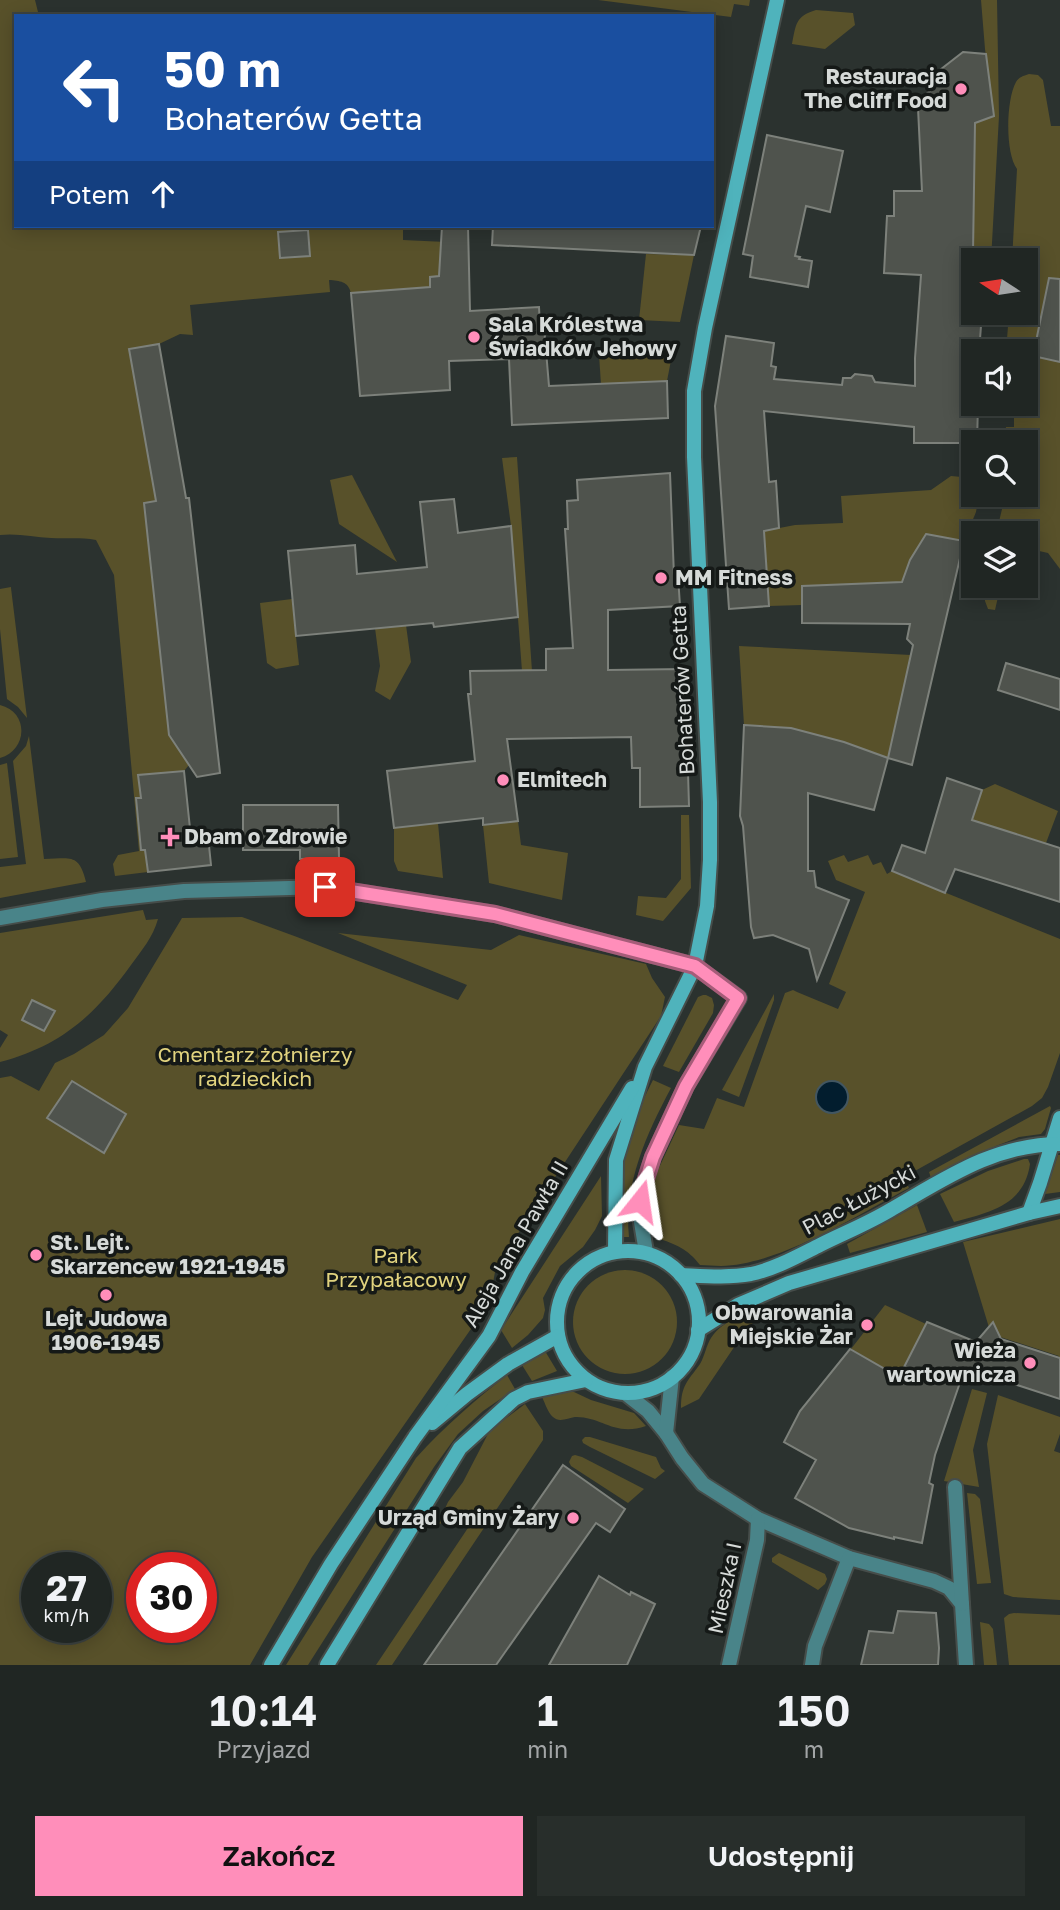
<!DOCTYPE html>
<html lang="pl">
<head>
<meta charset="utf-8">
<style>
	body { margin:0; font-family:"Golos Text",sans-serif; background:#282e2b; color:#f1f3f6; height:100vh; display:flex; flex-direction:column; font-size:26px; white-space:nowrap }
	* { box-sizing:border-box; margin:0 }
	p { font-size:23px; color:#a2a5a6 }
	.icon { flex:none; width:38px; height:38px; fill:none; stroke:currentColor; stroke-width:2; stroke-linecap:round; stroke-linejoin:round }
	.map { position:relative; height:1665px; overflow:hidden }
	.drawer { display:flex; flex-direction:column; background:#202623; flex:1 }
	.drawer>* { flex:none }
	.hud { position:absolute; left:14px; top:14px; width:700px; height:214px; border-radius:0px; box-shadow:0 4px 18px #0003,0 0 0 2px #3d4341; background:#1a4fa0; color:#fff; overflow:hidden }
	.needle { width:46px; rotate:282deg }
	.fabs { position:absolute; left:961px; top:248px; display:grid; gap:14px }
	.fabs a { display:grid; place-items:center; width:77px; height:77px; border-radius:0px; background:#202623; box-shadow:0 4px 18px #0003,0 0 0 2px #3d4341; font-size:35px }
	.speed { position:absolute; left:21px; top:1552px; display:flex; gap:14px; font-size:35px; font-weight:700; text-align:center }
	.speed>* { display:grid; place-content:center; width:91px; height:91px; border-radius:50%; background:#202623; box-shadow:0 4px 18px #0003,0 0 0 2px #3d4341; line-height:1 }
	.speed small { font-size:18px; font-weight:400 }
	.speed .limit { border:10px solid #d22; background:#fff; color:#111 }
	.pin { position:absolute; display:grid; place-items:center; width:60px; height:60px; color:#fff; margin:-30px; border-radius:14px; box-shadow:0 4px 10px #0006 }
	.me { position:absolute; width:77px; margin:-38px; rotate:15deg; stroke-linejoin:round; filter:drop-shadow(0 0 5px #0008) }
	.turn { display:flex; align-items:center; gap:24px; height:147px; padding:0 35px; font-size:32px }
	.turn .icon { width:91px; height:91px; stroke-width:2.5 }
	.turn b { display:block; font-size:49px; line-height:60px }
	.then { display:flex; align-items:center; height:66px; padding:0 35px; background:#0003; gap:14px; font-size:26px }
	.eta { display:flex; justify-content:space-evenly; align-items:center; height:119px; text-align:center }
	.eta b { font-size:42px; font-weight:600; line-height:49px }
	.button { display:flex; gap:14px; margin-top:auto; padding:14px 35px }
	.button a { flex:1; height:80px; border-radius:0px; background:#ff8eba; color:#111; font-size:28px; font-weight:600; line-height:80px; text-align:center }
	.button a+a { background:#282e2b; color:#f1f3f6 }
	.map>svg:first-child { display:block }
	.green { fill:#58512a; fill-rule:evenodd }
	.water { fill:#021d2e; stroke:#425661; stroke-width:2 }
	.building { fill:#4f534d; stroke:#7d817b; stroke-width:2 }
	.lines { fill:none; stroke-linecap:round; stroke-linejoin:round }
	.street-casing { stroke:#464d4a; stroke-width:18 }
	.secondary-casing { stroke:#464d4a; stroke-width:18 }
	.street { stroke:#498489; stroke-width:14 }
	.secondary { stroke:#4fb3bc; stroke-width:14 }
	.route-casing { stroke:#a65c79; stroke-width:18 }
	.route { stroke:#ff8eba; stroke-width:12 }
	.poi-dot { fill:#ff8eba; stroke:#151917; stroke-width:2.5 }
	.labels { text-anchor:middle; stroke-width:7; stroke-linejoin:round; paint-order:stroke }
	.poi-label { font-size:21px; font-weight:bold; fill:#d6dad8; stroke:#151917; text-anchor:start }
	.street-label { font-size:21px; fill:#d6dad8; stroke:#151917 }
	.park-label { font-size:21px; fill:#e1d37e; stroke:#151917 }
</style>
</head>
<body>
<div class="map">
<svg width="1060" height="1665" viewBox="0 0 1060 1665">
	<rect width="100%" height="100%" fill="#2b322f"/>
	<!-- green -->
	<g class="green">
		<path d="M0,0H35L39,16H16V226H88L89,228L129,226H403V240L468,243L469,275L430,277V287L351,293C348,281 340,281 329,280L330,292L190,305L193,335L180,334L159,344L129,350L156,501L144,503L169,735L189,765L184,771L138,776L141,798H137L141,850H145L148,872L115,876L113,864L118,855L139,851L114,575L96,540C80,537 67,539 51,538C34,537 17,533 0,535ZM308,230L310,256L278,232Z"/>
		<path d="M598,0H750L749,6L734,4L731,17Z"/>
		<path d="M981,0H997L999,116L991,261H973V301L965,300L973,253L975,123L994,115L985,49Z"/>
		<path d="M816,10L853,13L855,25L825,49L792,44C796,25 795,16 816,10Z"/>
		<path d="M1029,74L1038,75L1043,80L1051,126H1060V569L1048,553L1026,548V534H996L1003,505L1000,495H1026V443H1003L1006,427H1014V404H1026V352H1006L1009,313H1026V261H1012L1017,169C1005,153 1006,100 1016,82C1019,77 1023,76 1029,74Z"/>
		<path d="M646,254L694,255L680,322L639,320Z"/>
		<path d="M599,355H672L667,381L601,384Z"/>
		<path d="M517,457L532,671H522L511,526L502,458Z"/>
		<path d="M352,475L397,562L339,524L330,480Z"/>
		<path d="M951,476L973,478V495H979L976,512L964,541L926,534L902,582L802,586V605L769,606L764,531L795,525L843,523L841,496L931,490Z"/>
		<path d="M985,586H1013L1010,599L998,597L995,610L988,609L985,601Z"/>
		<path d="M11,587V588L27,718L18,707L7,699L0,629V589Z"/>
		<path d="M292,599L299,665L276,669L267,663L260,603Z"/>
		<path d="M406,625L411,662L390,700L375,691L380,666L375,628Z"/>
		<path d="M739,646L911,655L888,758L844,742L744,725Z"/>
		<path d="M0,705C29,712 28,750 0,758Z"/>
		<path d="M29,736L44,859C69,859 79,852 86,882L0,898V867L26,864L13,761L26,746Z"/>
		<path d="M7,763L18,857L0,859V765Z"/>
		<path d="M995,784L1058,811L1046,843L981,823L972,822L982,790Z"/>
		<path d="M681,815H689L691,888L663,921L636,915L638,896L666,898L681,879Z"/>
		<path d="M518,821L521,845L568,853L562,900L489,883L483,825Z"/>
		<path d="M438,823L443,878L398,871L394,861V828Z"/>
		<path d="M844,855L848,862L868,855L873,865L881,862L887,874L892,871L1060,939V1053L1048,1087L1042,1098L1032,1106L904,1177L909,1188C857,1215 779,1265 721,1266C714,1266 707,1265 700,1265C688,1249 675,1244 657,1238L650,1215L651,1193L657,1172L679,1125L704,1129L717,1098L744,1107L785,993L793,990L797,992L838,1009L846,992L829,984L865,892L836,880L828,861Z"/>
		<path d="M143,910L146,920L158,919C153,937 142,950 131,965C95,1015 61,1046 0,1062V1048L8,1035L0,1030V933Z"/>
		<path d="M242,917L297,937L458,1000L467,985L338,933L491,950L519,935L646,964L652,978L665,997L661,1016L496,1267L489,1303L312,1557L250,1665H0V1078L11,1076L39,1091L55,1063L74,1054L104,1035L128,1008L182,918ZM37,1568H96V1628H37ZM142,1568H201V1628H142Z"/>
		<path d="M774,994V1000L739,1097L722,1090Z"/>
		<path d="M703,995H706L712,998L714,1005L713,1013L679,1072L663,1066L698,997Z"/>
		<path d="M653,1080L671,1088C646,1135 624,1183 629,1237H619C619,1218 617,1199 619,1181C623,1146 637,1111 653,1080Z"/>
		<path d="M1050,1106L1051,1108L1045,1129L1041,1134L1019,1137L996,1146L931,1178L929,1172Z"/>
		<path d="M1058,1155H1060V1192L1045,1194Z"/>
		<path d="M1024,1159H1028L1030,1164C1024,1206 989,1212 954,1222L940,1194L988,1171Z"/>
		<path d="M601,1176L602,1216L595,1230L583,1247L560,1266L543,1298L545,1310L543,1318L528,1335L512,1348L501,1330Z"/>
		<path d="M917,1205L927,1232L850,1253L847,1244Z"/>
		<path d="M1060,1219V1369L1055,1367L1059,1356L991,1334L963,1242Z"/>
		<circle cx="625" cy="1322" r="52"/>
		<path d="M769,1305L743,1334L699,1399L681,1408C681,1385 688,1381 700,1364C705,1355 706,1346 711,1338C723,1319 749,1313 769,1305Z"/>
		<path d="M885,1305L926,1324L900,1375L882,1367L851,1349Z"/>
		<path d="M545,1351L557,1371L532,1381L522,1365Z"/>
		<path d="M507,1375L515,1389L483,1411L458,1434L434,1467L308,1665H286L416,1458C444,1427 474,1401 507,1375Z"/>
		<path d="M972,1389L987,1393L973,1450L979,1487L944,1481Z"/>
		<path d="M566,1391L574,1392L591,1400L634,1413L646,1426C614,1437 601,1416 575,1417C568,1418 559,1423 553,1417C548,1413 545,1403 542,1397L552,1393Z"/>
		<path d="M998,1395L1060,1417V1434L1054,1451L1060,1453V1600L1013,1597L1004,1594L987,1444Z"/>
		<path d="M525,1404L543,1431V1440L392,1665H376L478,1513L439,1524L442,1515L448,1502L463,1482L490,1430Z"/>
		<path d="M585,1437H590L656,1457L661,1468L665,1471L655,1479L590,1447L583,1443L582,1440Z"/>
		<path d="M575,1455L582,1457L644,1489L628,1503L571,1466L569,1462L572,1456Z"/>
		<path d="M967,1493L975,1494L980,1499L991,1583L977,1584Z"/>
		<path d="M779,1553L825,1574L827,1579L825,1584L818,1590L772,1562V1558Z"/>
		<path d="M1014,1613L1060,1615V1665H1009L1004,1618L1009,1614Z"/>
		<path d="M980,1622L989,1624L993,1629L997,1665H984Z"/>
	</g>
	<!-- water -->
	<circle class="water" cx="832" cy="1097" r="16"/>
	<!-- building -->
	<g class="building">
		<path d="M963,52L986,54L994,116L975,123L973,253L965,300L973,301V313H982L979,352H973V404H978L977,443H914V427L764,411L769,482L776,481L779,528L764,531L769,606L729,609L715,406L726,336L774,343L771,366L776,367L774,379L842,385L843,378H851L855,374L872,376L875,382L915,386V358L921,275L884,273L887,216H894V191H922L918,108L924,96L935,87L936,73Z"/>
		<path d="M767,135L843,151L830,212L806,206L795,256L800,257L799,259L812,261L808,287L750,277L753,256L743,254Z"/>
		<path d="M442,226H468L470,311L539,307L540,327H544L549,386L667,381L668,418L512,425L509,359L449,361L450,390L360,396L351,293L430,287V277L439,276Z"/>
		<path d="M493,226H701L694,255L492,245Z"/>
		<path d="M308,230L310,256L280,258L278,232Z"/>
		<path d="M1049,278L1060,279V362L1033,356Z"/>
		<path d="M159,344L186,498H189L220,773L197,777L169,735L144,503L156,501L129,349Z"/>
		<path d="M670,473L674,576H678L680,606L608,610V670L685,669L689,806L640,807V768H632L631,737L507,739L518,821L483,825V818L394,828L387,771L475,761L468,694H471L470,671L546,670V649L573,648L565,529H568L567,501L578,500L577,480Z"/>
		<path d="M454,499L458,533L511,526L518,617L434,627L433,623L296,636L288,551L355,545L357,574L427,567L420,502Z"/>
		<path d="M926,534L964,541L912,765L888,758L913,645L907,639L910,624L802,623V586L902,582L910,560Z"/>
		<path d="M1006,663L1060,679V710L998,690Z"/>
		<path d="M744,725L791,728L844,742L888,758L874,810L808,793V871H814L816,887L849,900L817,980L809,949L773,935L754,938L751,927L743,826L740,816Z"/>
		<path d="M184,771L191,838L208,836L211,865L148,872L145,850H141L136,798H141L138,775Z"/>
		<path d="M947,778L982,790L972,820L1060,848V902L955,869L945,893L892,871L902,845L925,853Z"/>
		<path d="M243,805H338L339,858L300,859V850H243Z"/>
		<path d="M32,1000L55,1011L44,1031L22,1020Z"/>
		<path d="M72,1081L126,1114L104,1153L47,1118Z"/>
		<path d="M927,1322L976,1342L993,1322L1001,1339L1060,1358V1399L965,1368L935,1455L929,1483L933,1485L922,1543L894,1537V1539L849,1528L795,1498L816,1460L784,1442L800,1411L850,1349L899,1377Z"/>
		<path d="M563,1465L625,1509L610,1532L596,1523L496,1665H424Z"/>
		<path d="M599,1576L630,1595L631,1592L655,1604L627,1665H549Z"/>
		<path d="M898,1611L936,1613L939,1648L938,1665H861L869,1631L893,1633Z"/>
	</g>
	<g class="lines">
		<defs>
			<g id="street">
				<path d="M0,918L102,900L184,891L325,887L495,914L695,966L739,998L686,1086L653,1157L643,1188L640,1201V1216L646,1252"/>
				<path d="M625,1393L648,1411L666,1433L682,1458L703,1484L758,1519L849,1558L934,1581L949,1588L962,1604L966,1665"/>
				<path d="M666,1433L672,1377"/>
				<path d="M955,1487L962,1604"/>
				<path d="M729,1665L757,1540L758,1519"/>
				<path d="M812,1665L815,1646L849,1558"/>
			</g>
			<g id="secondary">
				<path d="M1029,1213L1040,1183L1060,1118"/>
				<circle cx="628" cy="1322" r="71"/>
				<path d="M615,1251L616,1160L645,1067L695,966L707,906L710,860V802L694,457V391L705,328L777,0"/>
				<path d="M681,1275C704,1276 728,1278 751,1274C775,1269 798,1256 820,1245C844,1233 869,1223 892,1209C946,1178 995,1144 1060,1144"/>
				<path d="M698,1330L738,1305L789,1283L1029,1213L1060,1206"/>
				<path d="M432,1423L467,1394L508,1364L558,1336"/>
				<path d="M271,1665L331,1564L415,1437L489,1336L522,1272L632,1088"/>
				<path d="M327,1665L460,1448L514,1399L528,1392L586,1380"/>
			</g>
		</defs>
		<!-- street casing -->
		<use href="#street" class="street-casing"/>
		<!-- secondary casing -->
		<use href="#secondary" class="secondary-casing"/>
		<!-- street -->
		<use href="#street" class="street"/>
		<!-- secondary -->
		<use href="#secondary" class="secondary"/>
	</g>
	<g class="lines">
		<defs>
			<path id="route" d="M325,887L495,914L695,966L738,998L686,1086L653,1157L643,1188L640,1201"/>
		</defs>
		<!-- route casing -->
		<use href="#route" class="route-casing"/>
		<!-- route -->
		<use href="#route" class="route"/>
	</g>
	<!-- markers -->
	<g class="poi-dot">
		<circle cx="961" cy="89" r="7"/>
		<circle cx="474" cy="337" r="7"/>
		<circle cx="661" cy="578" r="7"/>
		<circle cx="503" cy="780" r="7"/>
		<path d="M166.5 826.5h7v7h7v7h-7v7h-7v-7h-7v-7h7z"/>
		<circle cx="36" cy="1255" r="7"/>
		<circle cx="106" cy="1295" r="7"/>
		<circle cx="867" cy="1325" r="7"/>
		<circle cx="1030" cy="1363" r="7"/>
		<circle cx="573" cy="1518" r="7"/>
	</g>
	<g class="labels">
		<!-- poi labels -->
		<g class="poi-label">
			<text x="947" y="84" text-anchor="end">Restauracja<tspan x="947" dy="24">The Cliff Food</tspan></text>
			<text x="488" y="332">Sala Królestwa<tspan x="488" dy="24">Świadków Jehowy</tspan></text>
			<text x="675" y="585">MM Fitness</text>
			<text x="517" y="787">Elmitech</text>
			<text x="184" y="844">Dbam o Zdrowie</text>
			<text x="50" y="1250">St. Lejt.<tspan x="50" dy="24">Skarzencew 1921-1945</tspan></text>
			<text x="853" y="1320" text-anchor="end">Obwarowania<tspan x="853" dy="24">Miejskie Żar</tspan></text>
			<text x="106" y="1326" text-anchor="middle">Lejt Judowa<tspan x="106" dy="24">1906-1945</tspan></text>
			<text x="1016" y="1358" text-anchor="end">Wieża<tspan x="1016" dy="24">wartownicza</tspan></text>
			<text x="559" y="1525" text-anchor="end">Urząd Gminy Żary</text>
		</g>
		<!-- street labels -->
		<g class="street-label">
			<text transform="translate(683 690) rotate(-93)" y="7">Bohaterów Getta</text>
			<text transform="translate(859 1200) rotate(-28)" y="7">Plac Łużycki</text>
			<text transform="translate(516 1244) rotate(-60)" y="7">Aleja Jana Pawła II</text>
			<text transform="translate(725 1588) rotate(-78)" y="7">Mieszka I</text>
		</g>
		<!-- park labels -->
		<g class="park-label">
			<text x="255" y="1062">Cmentarz żołnierzy<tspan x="255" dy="24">radzieckich</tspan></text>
			<text x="396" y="1263">Park<tspan x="396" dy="24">Przypałacowy</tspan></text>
		</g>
	</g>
</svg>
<div class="fabs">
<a><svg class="needle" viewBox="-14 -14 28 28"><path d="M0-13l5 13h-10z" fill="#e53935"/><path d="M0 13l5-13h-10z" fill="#a2a5a6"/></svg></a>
<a><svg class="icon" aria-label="sound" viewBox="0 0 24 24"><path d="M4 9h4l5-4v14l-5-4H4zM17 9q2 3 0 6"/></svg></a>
<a><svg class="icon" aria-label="search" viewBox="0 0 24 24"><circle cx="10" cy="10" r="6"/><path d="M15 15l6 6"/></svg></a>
<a><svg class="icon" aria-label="layers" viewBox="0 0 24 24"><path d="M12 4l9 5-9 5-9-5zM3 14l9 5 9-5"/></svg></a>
</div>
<div class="speed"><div>27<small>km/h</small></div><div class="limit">30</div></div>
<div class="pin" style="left:325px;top:887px;background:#d93025"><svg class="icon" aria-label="arrive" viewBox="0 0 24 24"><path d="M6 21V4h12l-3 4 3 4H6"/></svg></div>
<svg class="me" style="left:640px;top:1201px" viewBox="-20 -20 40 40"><path d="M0-17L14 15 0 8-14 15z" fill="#ff8eba" stroke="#fff" stroke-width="4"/></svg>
<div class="hud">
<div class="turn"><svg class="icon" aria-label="left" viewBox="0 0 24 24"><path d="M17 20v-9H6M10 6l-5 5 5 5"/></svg><div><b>50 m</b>Bohaterów Getta</div></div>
<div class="then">Potem<svg class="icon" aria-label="ahead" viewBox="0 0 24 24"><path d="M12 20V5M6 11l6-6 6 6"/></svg></div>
</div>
</div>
<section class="drawer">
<div class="eta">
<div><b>10:14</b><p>Przyjazd</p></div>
<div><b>1</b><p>min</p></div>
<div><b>150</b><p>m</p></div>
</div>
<div class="button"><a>Zakończ</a><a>Udostępnij</a></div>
</section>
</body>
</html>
